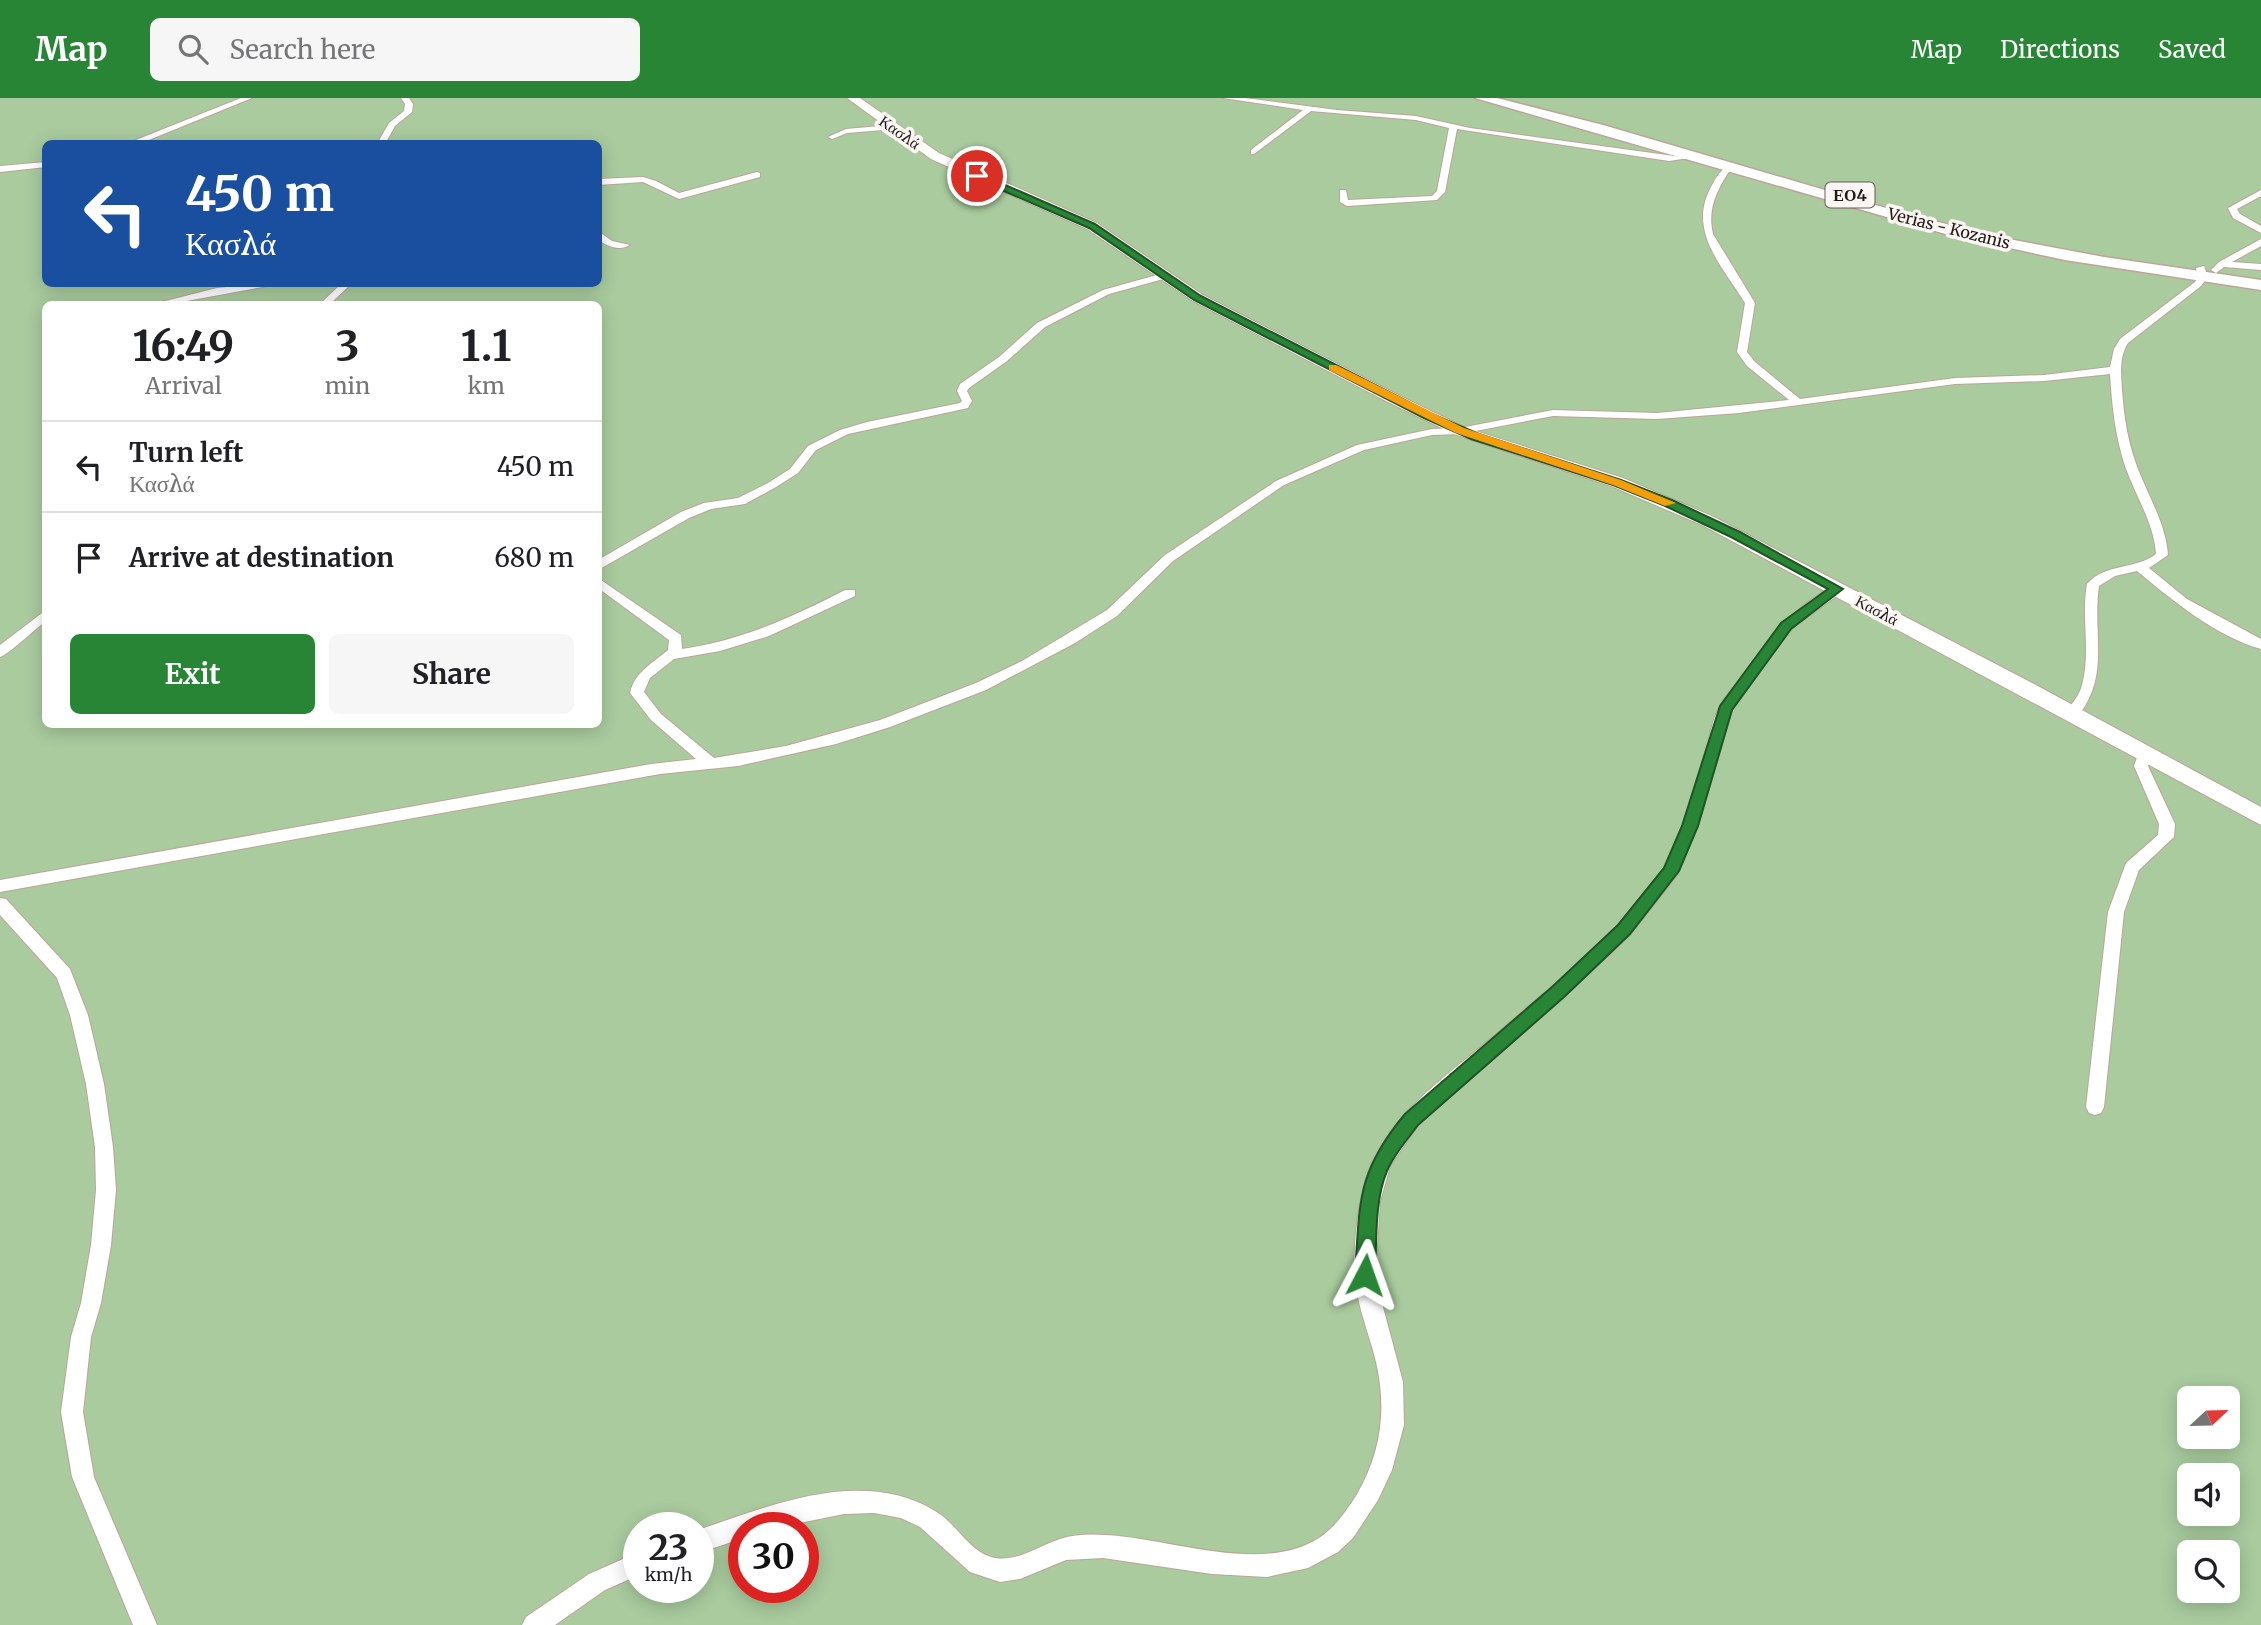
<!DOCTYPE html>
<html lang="en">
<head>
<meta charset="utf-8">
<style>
	body { margin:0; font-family:Merriweather,serif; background:#f6f6f6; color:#202124; height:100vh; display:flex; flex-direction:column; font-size:26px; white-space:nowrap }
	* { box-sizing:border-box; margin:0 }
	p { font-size:23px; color:#757577 }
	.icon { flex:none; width:38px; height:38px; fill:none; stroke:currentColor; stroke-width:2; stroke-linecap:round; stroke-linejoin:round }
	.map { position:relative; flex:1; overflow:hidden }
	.sheet { position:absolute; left:42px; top:203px; width:560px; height:427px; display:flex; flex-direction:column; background:#fff; border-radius:10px; box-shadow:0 4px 18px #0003 }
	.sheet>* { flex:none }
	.hud { position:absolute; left:42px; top:42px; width:560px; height:147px; border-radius:10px; box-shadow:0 4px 18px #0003; background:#1a4fa0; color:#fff; overflow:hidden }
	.needle { width:46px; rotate:68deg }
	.buttons { position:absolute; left:2177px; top:1288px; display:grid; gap:14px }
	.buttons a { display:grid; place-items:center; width:63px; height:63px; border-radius:10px; background:#fff; box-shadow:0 4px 18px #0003; font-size:35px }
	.speed { position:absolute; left:623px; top:1414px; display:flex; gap:14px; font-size:35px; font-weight:700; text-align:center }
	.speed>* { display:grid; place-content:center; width:91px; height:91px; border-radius:50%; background:#fff; box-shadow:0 4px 18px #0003; line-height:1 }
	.speed small { font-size:18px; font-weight:400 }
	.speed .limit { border:10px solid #d22; background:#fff; color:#111 }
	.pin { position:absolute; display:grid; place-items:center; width:60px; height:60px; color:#fff; margin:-30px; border:4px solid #fff; border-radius:50%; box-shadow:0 2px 7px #0007 }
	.me { position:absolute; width:77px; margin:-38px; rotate:4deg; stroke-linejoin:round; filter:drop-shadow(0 0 5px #0008) }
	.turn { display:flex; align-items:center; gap:24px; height:147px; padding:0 28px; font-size:32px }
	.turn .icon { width:91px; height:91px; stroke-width:2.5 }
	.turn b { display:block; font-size:49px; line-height:60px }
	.eta { display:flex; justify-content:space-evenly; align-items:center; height:119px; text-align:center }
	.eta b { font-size:42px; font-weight:700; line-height:49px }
	.cta { display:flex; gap:14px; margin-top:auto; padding:14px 28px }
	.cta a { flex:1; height:80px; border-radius:10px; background:#298536; color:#fff; font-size:28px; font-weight:700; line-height:80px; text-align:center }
	.cta a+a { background:#f6f6f6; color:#202124 }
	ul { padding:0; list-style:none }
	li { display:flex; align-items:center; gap:21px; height:91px; padding:0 28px; border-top:2px solid #e0e0e0 }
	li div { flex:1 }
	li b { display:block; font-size:26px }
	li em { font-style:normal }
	header { display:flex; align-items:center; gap:42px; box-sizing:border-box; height:98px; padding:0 35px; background:#298536; color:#fff }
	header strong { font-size:33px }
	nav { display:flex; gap:38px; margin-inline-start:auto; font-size:24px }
	.search { width:490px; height:63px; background:#f6f6f6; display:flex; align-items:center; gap:18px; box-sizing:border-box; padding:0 24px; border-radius:10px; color:#757577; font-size:26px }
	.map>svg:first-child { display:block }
	.green { fill:#a9cb9e; fill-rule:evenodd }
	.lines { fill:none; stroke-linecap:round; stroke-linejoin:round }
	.street-casing { stroke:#bda599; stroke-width:2 }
	.secondary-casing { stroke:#bda599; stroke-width:2 }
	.primary-casing { stroke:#bda599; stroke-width:3 }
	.street { fill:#fff; fill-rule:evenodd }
	.secondary { fill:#fff; fill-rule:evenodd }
	.primary { fill:#fff; fill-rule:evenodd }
	.route { fill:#298536; stroke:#1b5623; stroke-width:2 }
	.slow { fill:#f59e0b }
	.labels { text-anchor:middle; stroke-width:7; stroke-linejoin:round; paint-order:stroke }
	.far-street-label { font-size:16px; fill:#231a16; stroke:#fcf6f4 }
	.shield { fill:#fcf6f4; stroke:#645c59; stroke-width:2 }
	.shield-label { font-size:16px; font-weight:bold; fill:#231a16 }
</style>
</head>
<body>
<header>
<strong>Map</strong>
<div class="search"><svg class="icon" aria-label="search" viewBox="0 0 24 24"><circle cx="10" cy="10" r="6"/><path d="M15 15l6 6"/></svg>Search here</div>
<nav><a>Map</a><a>Directions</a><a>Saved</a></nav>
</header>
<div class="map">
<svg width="2261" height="1527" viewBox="0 0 2261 1527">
	<rect width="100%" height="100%" fill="#fee4d8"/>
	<!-- green -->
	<path class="green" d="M0,0H2261V1527H0ZM46,46H598V186H46ZM46,206H598V626H46ZM2189,1300H2228V1339H2189ZM2189,1377H2228V1416H2189ZM639,1430H698V1489H639ZM744,1430H803V1489H744ZM2189,1454H2228V1493H2189Z"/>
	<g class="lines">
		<defs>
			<g id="street">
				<path d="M241,0H252L139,46H126Z"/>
				<path d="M401,0H409L413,6L412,14L395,28L385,46H377L389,25L404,13L405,6Z"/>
				<path d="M1223,0H1245L1337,12L1416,18L1470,30L1689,60L1669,63L1457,31L1445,94L1437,102L1347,108L1340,104V92H1346L1348,102L1432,98L1437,93L1449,30L1416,22L1311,13L1254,56H1251V52L1303,12Z"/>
				<path d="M892,27L895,31L847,35L832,41L828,39L846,31Z"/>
				<path d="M46,64V69L0,74V68Z"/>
				<path d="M1726,69L1730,72C1717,92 1707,111 1713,136L1755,205L1747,254L1755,264L1800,301L1955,280L2044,277L2110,269L2114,251L2120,241L2195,184L2198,179L2196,170L2204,168L2208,179L2201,188L2128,245C2119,259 2121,276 2122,292C2124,320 2128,345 2138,371C2149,399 2166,427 2168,457L2149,470L2187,501L2261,541V551C2217,539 2172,502 2137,473L2115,478L2099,488C2092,536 2111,578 2077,619H2067L2065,616C2071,606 2079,599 2082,587C2091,555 2081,519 2087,486C2105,465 2135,472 2156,456C2154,425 2135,397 2125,368C2115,337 2112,308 2110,276L2044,283L1955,286L1739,315L1657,321L1553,318L1460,336L1432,337L1364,352L1284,387L1173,463L1117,518L1075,545L986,592L890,629L836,646L738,668L660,676L0,794V782L651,666L696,661L651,622L630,595C635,573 652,566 668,552L669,542L598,490V480L681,537L682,551C740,543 793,519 845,492H855V498L769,538L720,553L674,561L650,580L644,594L661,616L714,660L786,648L880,622L976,585L1022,563L1107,512L1165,457L1276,383L1357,347L1432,331L1460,330L1553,312L1657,315L1789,302L1747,268L1737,254L1745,205C1723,169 1688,134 1710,91C1714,83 1719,74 1726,69Z"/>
				<path d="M757,74L760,75V79L679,101L643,84L598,87V81L643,79L656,83L679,95Z"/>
				<path d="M2261,92V98L2237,111L2240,116L2261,128V135L2233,120L2228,110Z"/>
				<path d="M598,133L612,143L630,147C620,153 607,149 598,141Z"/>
				<path d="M2261,141V148L2232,164L2261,166V172L2224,169L2216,175L2211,172L2219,164Z"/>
				<path d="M1164,175L1169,178L1167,180L1109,196L1045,229L1007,263L969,290L967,293L972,303L968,310L848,336L816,352L798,375L776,389L745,406L711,411L689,420L598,472V462L681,414L704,405L738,400L768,385L790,371L808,348L840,332L867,324L960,305L962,303L957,293L960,286L999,259L1037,225L1103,192Z"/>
				<path d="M255,186H279L170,206H154L217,190Z"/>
				<path d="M341,186H351L330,206H320Z"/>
				<path d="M1837,487L1842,488V494L1791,531L1732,612L1698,728L1677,777L1630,837L1564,899L1418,1027L1390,1068L1380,1104L1375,1179L1403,1284L1404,1327L1392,1372L1378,1402L1353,1440L1338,1454L1308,1470L1267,1479L1212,1476L1103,1460L1066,1462L1020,1481L1000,1484L970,1474L920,1429L901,1420L874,1415L844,1416L775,1430H744V1440L698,1455V1432C772,1407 862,1369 935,1413C956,1425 968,1452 991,1459C1015,1466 1038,1448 1060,1441C1075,1436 1091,1436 1106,1437C1167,1440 1255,1474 1312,1444C1331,1435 1345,1415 1356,1398C1384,1351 1388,1302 1372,1249C1365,1226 1357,1203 1355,1179C1353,1150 1357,1116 1364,1088C1382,1019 1449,977 1500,933C1557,884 1619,836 1662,773C1685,739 1696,684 1708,645C1711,634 1713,620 1719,610C1724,600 1733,590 1740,581C1768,543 1793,507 1837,487Z"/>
				<path d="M46,512V523C36,530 8,557 0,559V547Z"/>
				<path d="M2145,650L2152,655L2148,668L2175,726L2174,739L2139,772L2124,814L2104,1009L2101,1015L2095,1017L2089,1015L2086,1009L2108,814L2126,765L2158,737L2159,726L2134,668L2140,651Z"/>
				<path d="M0,800L6,801L70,871L88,917L104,986L113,1049L116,1092L111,1147L101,1205L91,1239L83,1314L94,1379L157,1527H133L72,1379L61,1314L71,1239L81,1205L91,1147L96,1092L95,1049L86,986L70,917L57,880L0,817Z"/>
				<path d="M639,1454V1477L605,1492L555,1527H522L526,1519L589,1476Z"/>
			</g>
			<path id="secondary" d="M847,0H860L939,55L1097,125L1203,197L1400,298L1466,330L1623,380L1714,419L2034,586L2261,709V727L1702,427L1611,388L1454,336L1388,304L1193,203L1087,131L931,61Z"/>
			<path id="primary" d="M1475,0H1497L1603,27L1896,113L1987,137L2104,159L2261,182V192L2065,162L1949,137Z"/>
		</defs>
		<!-- street casing -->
		<use href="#street" class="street-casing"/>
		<!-- secondary casing -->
		<use href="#secondary" class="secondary-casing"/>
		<!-- primary casing -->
		<use href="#primary" class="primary-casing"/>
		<!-- street -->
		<use href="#street" class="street"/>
		<!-- secondary -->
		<use href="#secondary" class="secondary"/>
		<!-- primary -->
		<use href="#primary" class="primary"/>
	</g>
	<!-- route -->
	<path class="route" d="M974,76H980L1095,126L1201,198L1432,316L1479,336L1621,382L1672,402L1740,434L1843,491L1791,531L1732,612L1698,728L1679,773L1630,836L1564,899L1418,1027C1407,1042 1394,1056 1387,1073C1374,1104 1377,1144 1375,1177L1372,1184L1365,1187L1358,1184L1355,1177C1360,1104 1356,1075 1405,1016L1552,889L1618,827L1664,770L1682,728L1720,608L1781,525L1828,491L1731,439L1663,407L1613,387L1471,341L1424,320L1194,202L1089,130L974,80Z"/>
	<!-- slow -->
	<path class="slow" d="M1329,267H1336L1464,330L1621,382L1676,405L1665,408L1613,387L1456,335L1329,272Z"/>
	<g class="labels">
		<!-- far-street labels -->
		<g class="far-street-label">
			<text transform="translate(900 34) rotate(35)" y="6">Κασλά</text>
			<text transform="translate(1949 130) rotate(14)" y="6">Verias - Kozanis</text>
			<text transform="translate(1877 512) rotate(28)" y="6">Κασλά</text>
		</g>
		<!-- shield labels -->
		<rect class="shield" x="1825.5" y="84.5" width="49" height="25" rx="5"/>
		<g class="shield-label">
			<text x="1850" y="103">ΕΟ4</text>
		</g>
	</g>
</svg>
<div class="buttons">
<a><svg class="needle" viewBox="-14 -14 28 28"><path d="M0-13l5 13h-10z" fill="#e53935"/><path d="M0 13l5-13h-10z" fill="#757577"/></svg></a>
<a><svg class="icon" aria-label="sound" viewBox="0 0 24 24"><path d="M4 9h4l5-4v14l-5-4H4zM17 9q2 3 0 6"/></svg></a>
<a><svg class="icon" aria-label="search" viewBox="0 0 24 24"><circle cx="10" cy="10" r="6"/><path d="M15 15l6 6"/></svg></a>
</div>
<div class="speed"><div>23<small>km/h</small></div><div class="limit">30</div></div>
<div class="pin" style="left:977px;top:78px;background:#d93025"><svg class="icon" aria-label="arrive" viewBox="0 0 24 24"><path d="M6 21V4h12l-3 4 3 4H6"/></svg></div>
<svg class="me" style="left:1365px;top:1177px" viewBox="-20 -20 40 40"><path d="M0-17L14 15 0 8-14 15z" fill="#298536" stroke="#fff" stroke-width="4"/></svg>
<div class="hud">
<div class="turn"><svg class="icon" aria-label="left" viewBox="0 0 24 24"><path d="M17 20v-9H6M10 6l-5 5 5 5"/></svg><div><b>450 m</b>Κασλά</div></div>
</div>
<section class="sheet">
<div class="eta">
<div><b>16:49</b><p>Arrival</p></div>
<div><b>3</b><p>min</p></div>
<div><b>1.1</b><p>km</p></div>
</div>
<ul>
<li><svg class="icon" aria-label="left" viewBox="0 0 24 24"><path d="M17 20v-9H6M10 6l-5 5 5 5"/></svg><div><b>Turn left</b><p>Κασλά</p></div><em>450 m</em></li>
<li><svg class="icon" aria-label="arrive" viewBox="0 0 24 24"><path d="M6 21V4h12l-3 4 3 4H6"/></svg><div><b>Arrive at destination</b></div><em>680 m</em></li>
</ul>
<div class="cta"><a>Exit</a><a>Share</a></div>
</section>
</div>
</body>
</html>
